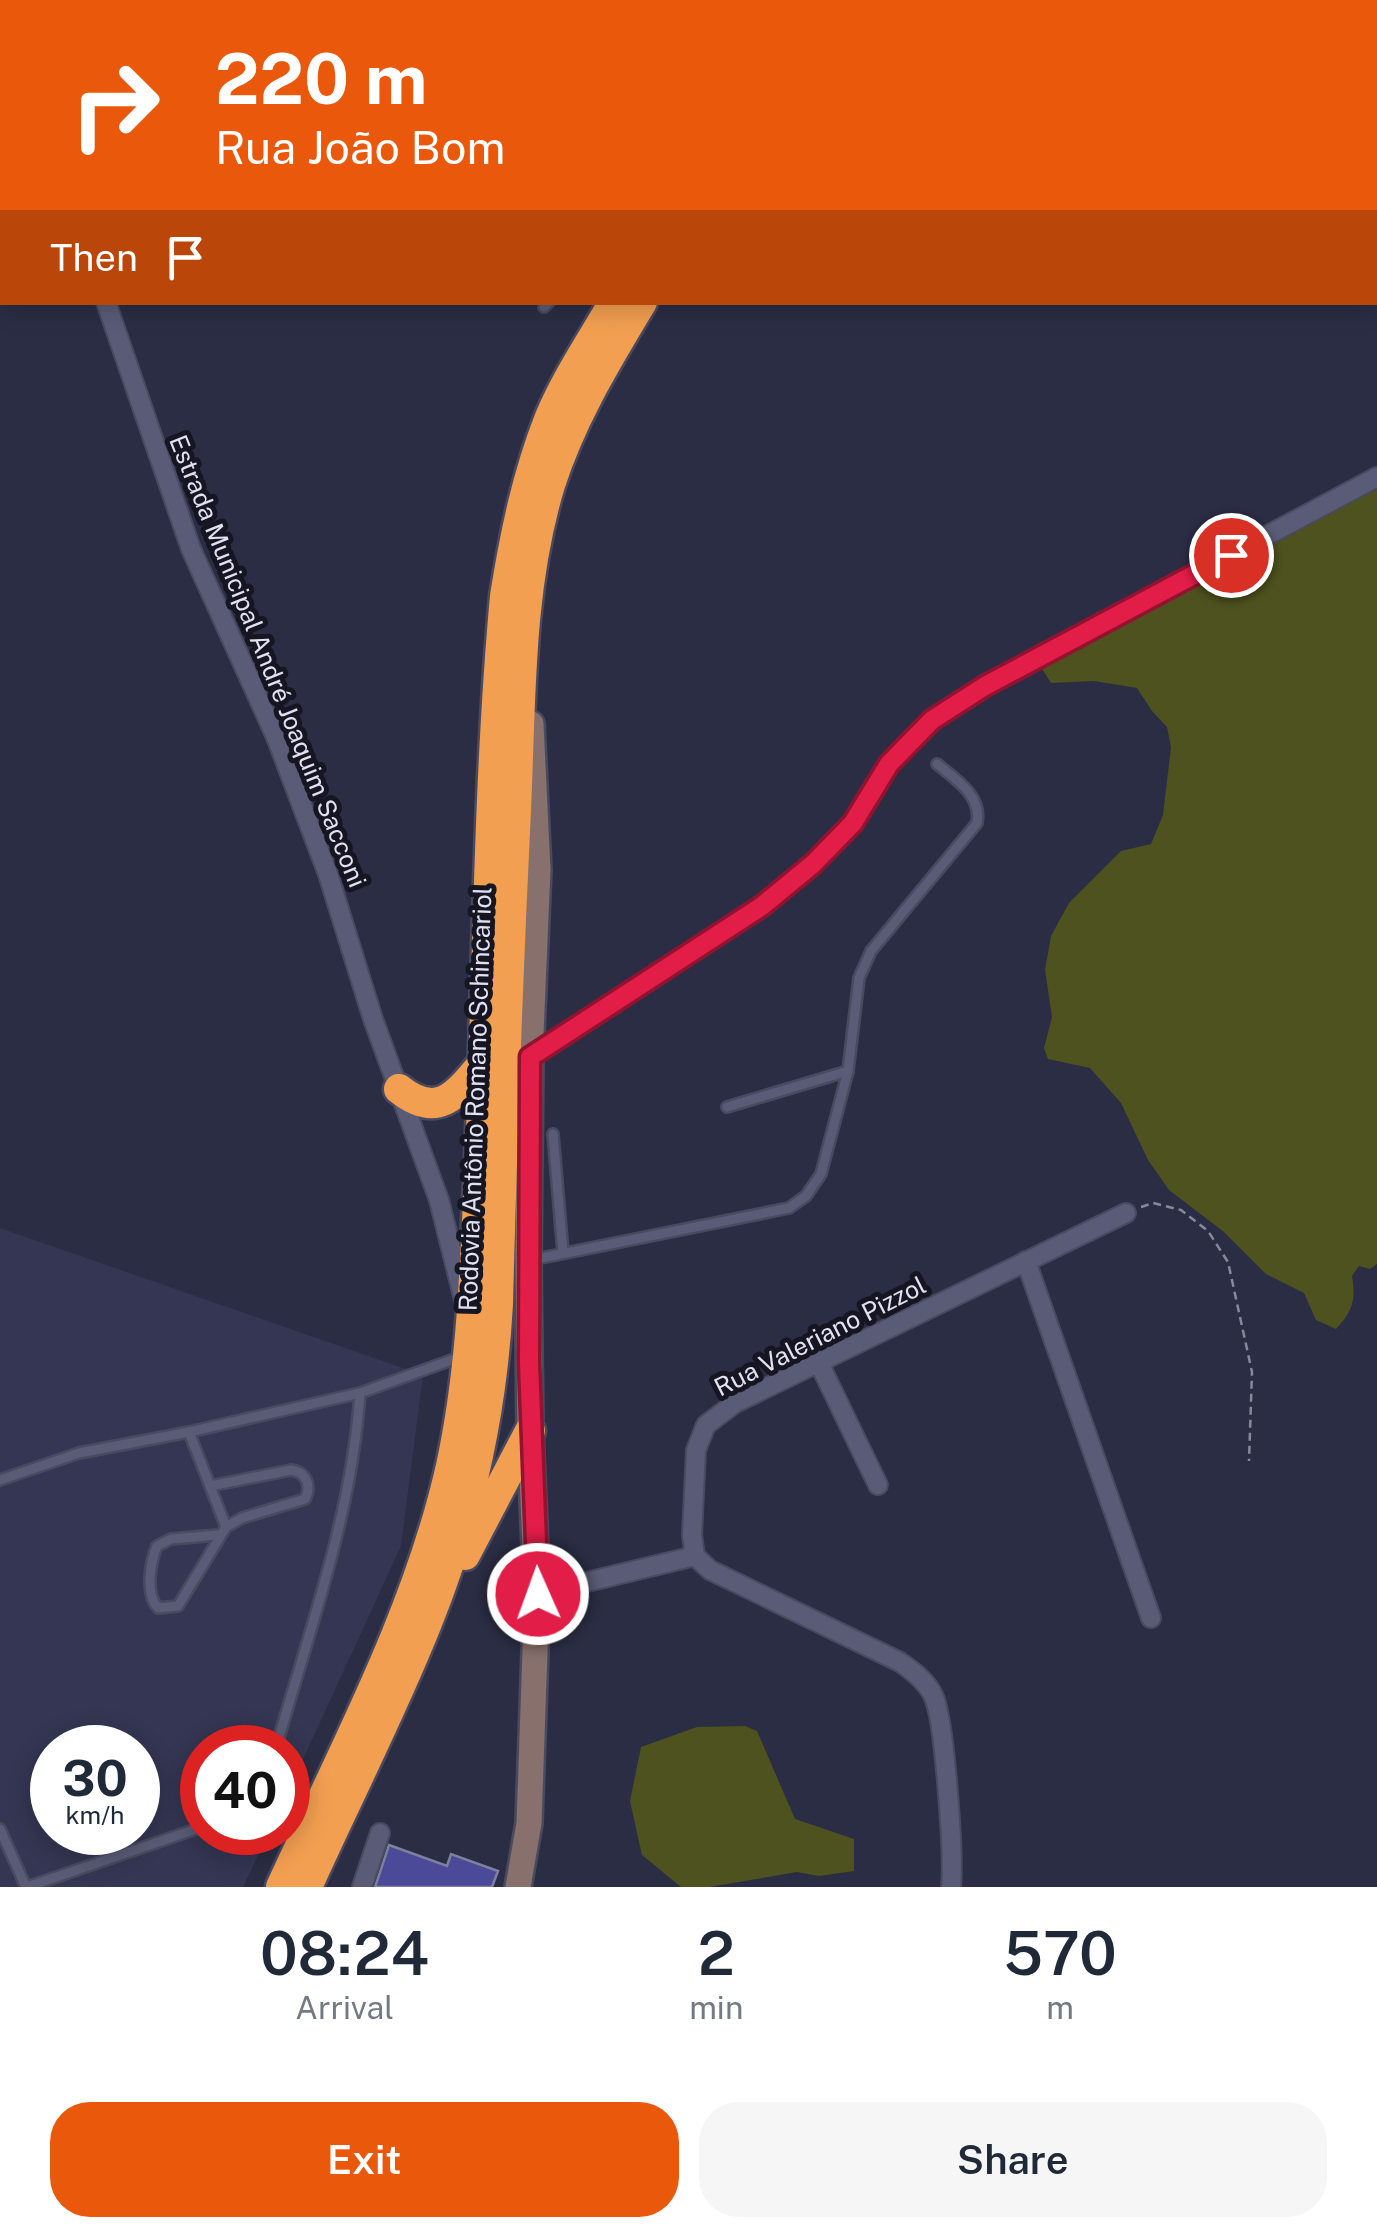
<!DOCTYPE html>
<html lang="en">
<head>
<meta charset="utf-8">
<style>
	body { margin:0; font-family:"Public Sans",sans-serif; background:#f6f6f7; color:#1f2937; height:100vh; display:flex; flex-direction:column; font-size:38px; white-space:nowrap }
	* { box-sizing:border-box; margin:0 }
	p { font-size:32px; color:#747a83 }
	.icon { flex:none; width:55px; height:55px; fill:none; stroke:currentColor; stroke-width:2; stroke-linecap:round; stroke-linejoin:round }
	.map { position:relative; height:1887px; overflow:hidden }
	.side { display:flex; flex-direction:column; background:#fff; flex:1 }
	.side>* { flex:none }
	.banner { position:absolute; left:0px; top:0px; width:1378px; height:305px; box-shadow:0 5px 25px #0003; background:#ea580c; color:#fff; overflow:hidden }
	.speed { position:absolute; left:30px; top:1725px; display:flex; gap:20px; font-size:50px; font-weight:700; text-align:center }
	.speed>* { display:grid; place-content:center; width:130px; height:130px; border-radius:50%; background:#fff; box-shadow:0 5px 25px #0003; line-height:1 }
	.speed small { font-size:25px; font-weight:400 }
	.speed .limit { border:15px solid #d22; background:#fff; color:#111 }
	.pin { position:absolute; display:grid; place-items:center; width:85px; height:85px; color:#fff; margin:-42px; border:5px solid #fff; border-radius:50%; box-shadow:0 2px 10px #0007 }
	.me { position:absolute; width:110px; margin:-55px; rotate:358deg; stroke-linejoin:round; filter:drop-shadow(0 0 8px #0008) }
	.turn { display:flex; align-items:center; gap:35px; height:210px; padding:0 50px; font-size:45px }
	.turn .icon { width:130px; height:130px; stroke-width:2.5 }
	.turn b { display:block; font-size:70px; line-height:85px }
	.then { display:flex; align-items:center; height:95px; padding:0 50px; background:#0003; gap:20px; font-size:38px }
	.eta { display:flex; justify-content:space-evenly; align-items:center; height:170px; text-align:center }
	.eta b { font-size:60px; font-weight:600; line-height:70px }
	.primary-button { display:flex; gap:20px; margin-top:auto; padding:20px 50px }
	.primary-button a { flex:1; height:115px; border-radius:40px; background:#ea580c; color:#fff; font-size:40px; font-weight:600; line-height:115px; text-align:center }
	.primary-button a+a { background:#f6f6f7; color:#1f2937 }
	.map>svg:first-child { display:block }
	.built { fill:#343653; fill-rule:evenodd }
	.green { fill:#4d521e }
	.building { fill:#4a4a99; stroke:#7e819e; stroke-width:2.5 }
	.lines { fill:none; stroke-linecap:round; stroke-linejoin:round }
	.lane-casing { stroke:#494a5f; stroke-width:14 }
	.street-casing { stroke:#494a5f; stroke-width:22 }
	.secondary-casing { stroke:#494a5f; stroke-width:30 }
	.highway-casing { stroke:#494a5f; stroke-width:35 }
	.path { stroke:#86889c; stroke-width:2.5; stroke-dasharray:8 5; stroke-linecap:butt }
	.lane { stroke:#5a5c77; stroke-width:9 }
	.street { stroke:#5a5c77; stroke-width:18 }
	.secondary { stroke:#88706c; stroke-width:25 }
	.highway { stroke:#f39f51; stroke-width:30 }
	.route-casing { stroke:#92132f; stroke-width:25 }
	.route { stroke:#e11d48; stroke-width:18 }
	.labels { text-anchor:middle; stroke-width:10; stroke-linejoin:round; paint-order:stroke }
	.street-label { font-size:25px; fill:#e0e2f2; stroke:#151621 }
</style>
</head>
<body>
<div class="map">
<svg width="1377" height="1887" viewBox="0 0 1377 1887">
	<rect width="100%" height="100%" fill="#2b2d45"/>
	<!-- built -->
	<path class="built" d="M0,1228L423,1375L401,1546L288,1792V1748H202V1832L269,1833L243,1887H0ZM52,1748H138V1832H52Z"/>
	<!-- green -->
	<g class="green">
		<path d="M1377,487V1264L1370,1269L1359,1266L1352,1276C1356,1300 1353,1311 1336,1329L1316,1320L1304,1293L1266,1274L1224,1232L1169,1190L1148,1160L1121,1103L1090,1068L1048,1059L1044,1048L1052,1017L1045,970L1051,936L1069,903L1121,851L1151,844L1163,815L1171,747L1167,727L1152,711L1137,688L1094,681L1051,683L1042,669Z"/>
		<path d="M745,1726L757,1731L795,1819L854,1839V1871L819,1876L797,1872L709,1887H681L642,1855L630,1801L641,1747L697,1727Z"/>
	</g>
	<!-- building -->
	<path class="building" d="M389,1845L447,1866L451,1854L498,1871L492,1887H375Z"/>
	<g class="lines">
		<defs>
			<g id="lane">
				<path d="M533,2L534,0"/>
				<path d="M628,2L631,0"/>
				<path d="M713,2L715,0"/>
				<path d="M544,307L549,302"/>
				<path d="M727,1107L848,1071"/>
				<path d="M553,1134L563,1253"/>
				<path d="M531,1260L789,1208L806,1196L821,1174L848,1071L859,978L871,951L977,823C982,796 957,780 937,764"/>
				<path d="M189,1432L226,1527"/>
				<path d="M0,1480L79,1453L189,1432L360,1393L460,1357"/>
				<path d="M210,1486L291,1470C306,1472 312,1485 305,1499L242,1518L226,1527L178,1606L158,1608C145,1594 150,1563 157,1546L171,1539L218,1535"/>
				<path d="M276,1748C309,1631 352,1515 360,1393"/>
				<path d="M0,1829L26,1887"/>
				<path d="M27,1887L202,1827"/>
			</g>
			<g id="street">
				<path d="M0,2L2,9"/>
				<path d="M106,302L191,549L276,737L328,874L373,1019L439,1200L464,1300"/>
				<path d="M530,1057L762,906L813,864L853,823L889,764L932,719L985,686L1377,477"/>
				<path d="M1026,1261L1151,1618"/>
				<path d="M818,1361L878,1485"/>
				<path d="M537,1594L695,1556"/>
				<path d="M362,1887L380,1833"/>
				<path d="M951,1887C954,1857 945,1719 933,1695C926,1681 913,1671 900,1662L710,1570L695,1556L692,1535L696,1450L706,1425L735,1403L1126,1213"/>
			</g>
			<path id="secondary" d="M518,1887L529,1823L537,1594L530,1431L528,1261L530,1057L538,870L531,724"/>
			<g id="highway">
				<path d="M838,2L841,0"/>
				<path d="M882,2L885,0"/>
				<path d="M399,1089C439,1121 458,1093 484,1062"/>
				<path d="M465,1555L530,1431"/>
				<path d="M281,1887C343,1751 418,1613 451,1466C473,1365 475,1259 480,1156C488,970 488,782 505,596C515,534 527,475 550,417C567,377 592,340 614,302"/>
				<path d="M307,1887C346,1800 392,1711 427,1623C468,1521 492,1413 498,1304C502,1139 508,974 516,810C521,702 518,590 550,485C571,419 606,362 642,302"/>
			</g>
		</defs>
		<!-- lane casing -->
		<use href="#lane" class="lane-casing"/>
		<!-- street casing -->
		<use href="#street" class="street-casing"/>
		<!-- secondary casing -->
		<use href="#secondary" class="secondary-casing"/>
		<!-- highway casing -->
		<use href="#highway" class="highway-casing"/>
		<!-- path -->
		<path class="path" d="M1141,1207L1153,1203L1181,1210L1208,1231L1228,1262L1252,1372L1249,1461"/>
		<!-- lane -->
		<use href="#lane" class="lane"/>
		<!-- street -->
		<use href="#street" class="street"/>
		<!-- secondary -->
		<use href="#secondary" class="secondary"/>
		<!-- highway -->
		<use href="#highway" class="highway"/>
	</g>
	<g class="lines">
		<defs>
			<path id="route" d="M538,1594L529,1363L530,1057L762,906L813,864L853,823L889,764L932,720L985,686L1231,555"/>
		</defs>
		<!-- route casing -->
		<use href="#route" class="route-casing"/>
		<!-- route -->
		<use href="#route" class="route"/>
	</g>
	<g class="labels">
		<!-- street labels -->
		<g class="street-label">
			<text transform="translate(268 661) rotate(68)" y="9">Estrada Municipal André Joaquim Sacconi</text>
			<text transform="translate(475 1099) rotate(-88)" y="9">Rodovia Antônio Romano Schincariol</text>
			<text transform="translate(820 1336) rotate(-27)" y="9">Rua Valeriano Pizzol</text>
		</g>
	</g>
</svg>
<div class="speed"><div>30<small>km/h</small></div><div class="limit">40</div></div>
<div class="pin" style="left:1231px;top:555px;background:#d93025"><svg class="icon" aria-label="arrive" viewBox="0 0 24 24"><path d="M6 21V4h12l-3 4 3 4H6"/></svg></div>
<svg class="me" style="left:538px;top:1594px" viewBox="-20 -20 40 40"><circle r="17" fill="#e11d48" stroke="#fff" stroke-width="3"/><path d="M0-11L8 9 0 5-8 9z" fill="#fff"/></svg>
<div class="banner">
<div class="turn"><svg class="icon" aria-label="right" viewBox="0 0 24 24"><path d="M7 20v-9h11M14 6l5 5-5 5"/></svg><div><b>220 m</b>Rua João Bom</div></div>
<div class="then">Then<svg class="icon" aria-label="arrive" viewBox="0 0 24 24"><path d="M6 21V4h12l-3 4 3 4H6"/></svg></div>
</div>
</div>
<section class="side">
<div class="eta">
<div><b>08:24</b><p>Arrival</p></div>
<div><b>2</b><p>min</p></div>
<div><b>570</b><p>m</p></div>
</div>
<div class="primary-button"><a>Exit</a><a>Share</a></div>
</section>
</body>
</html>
